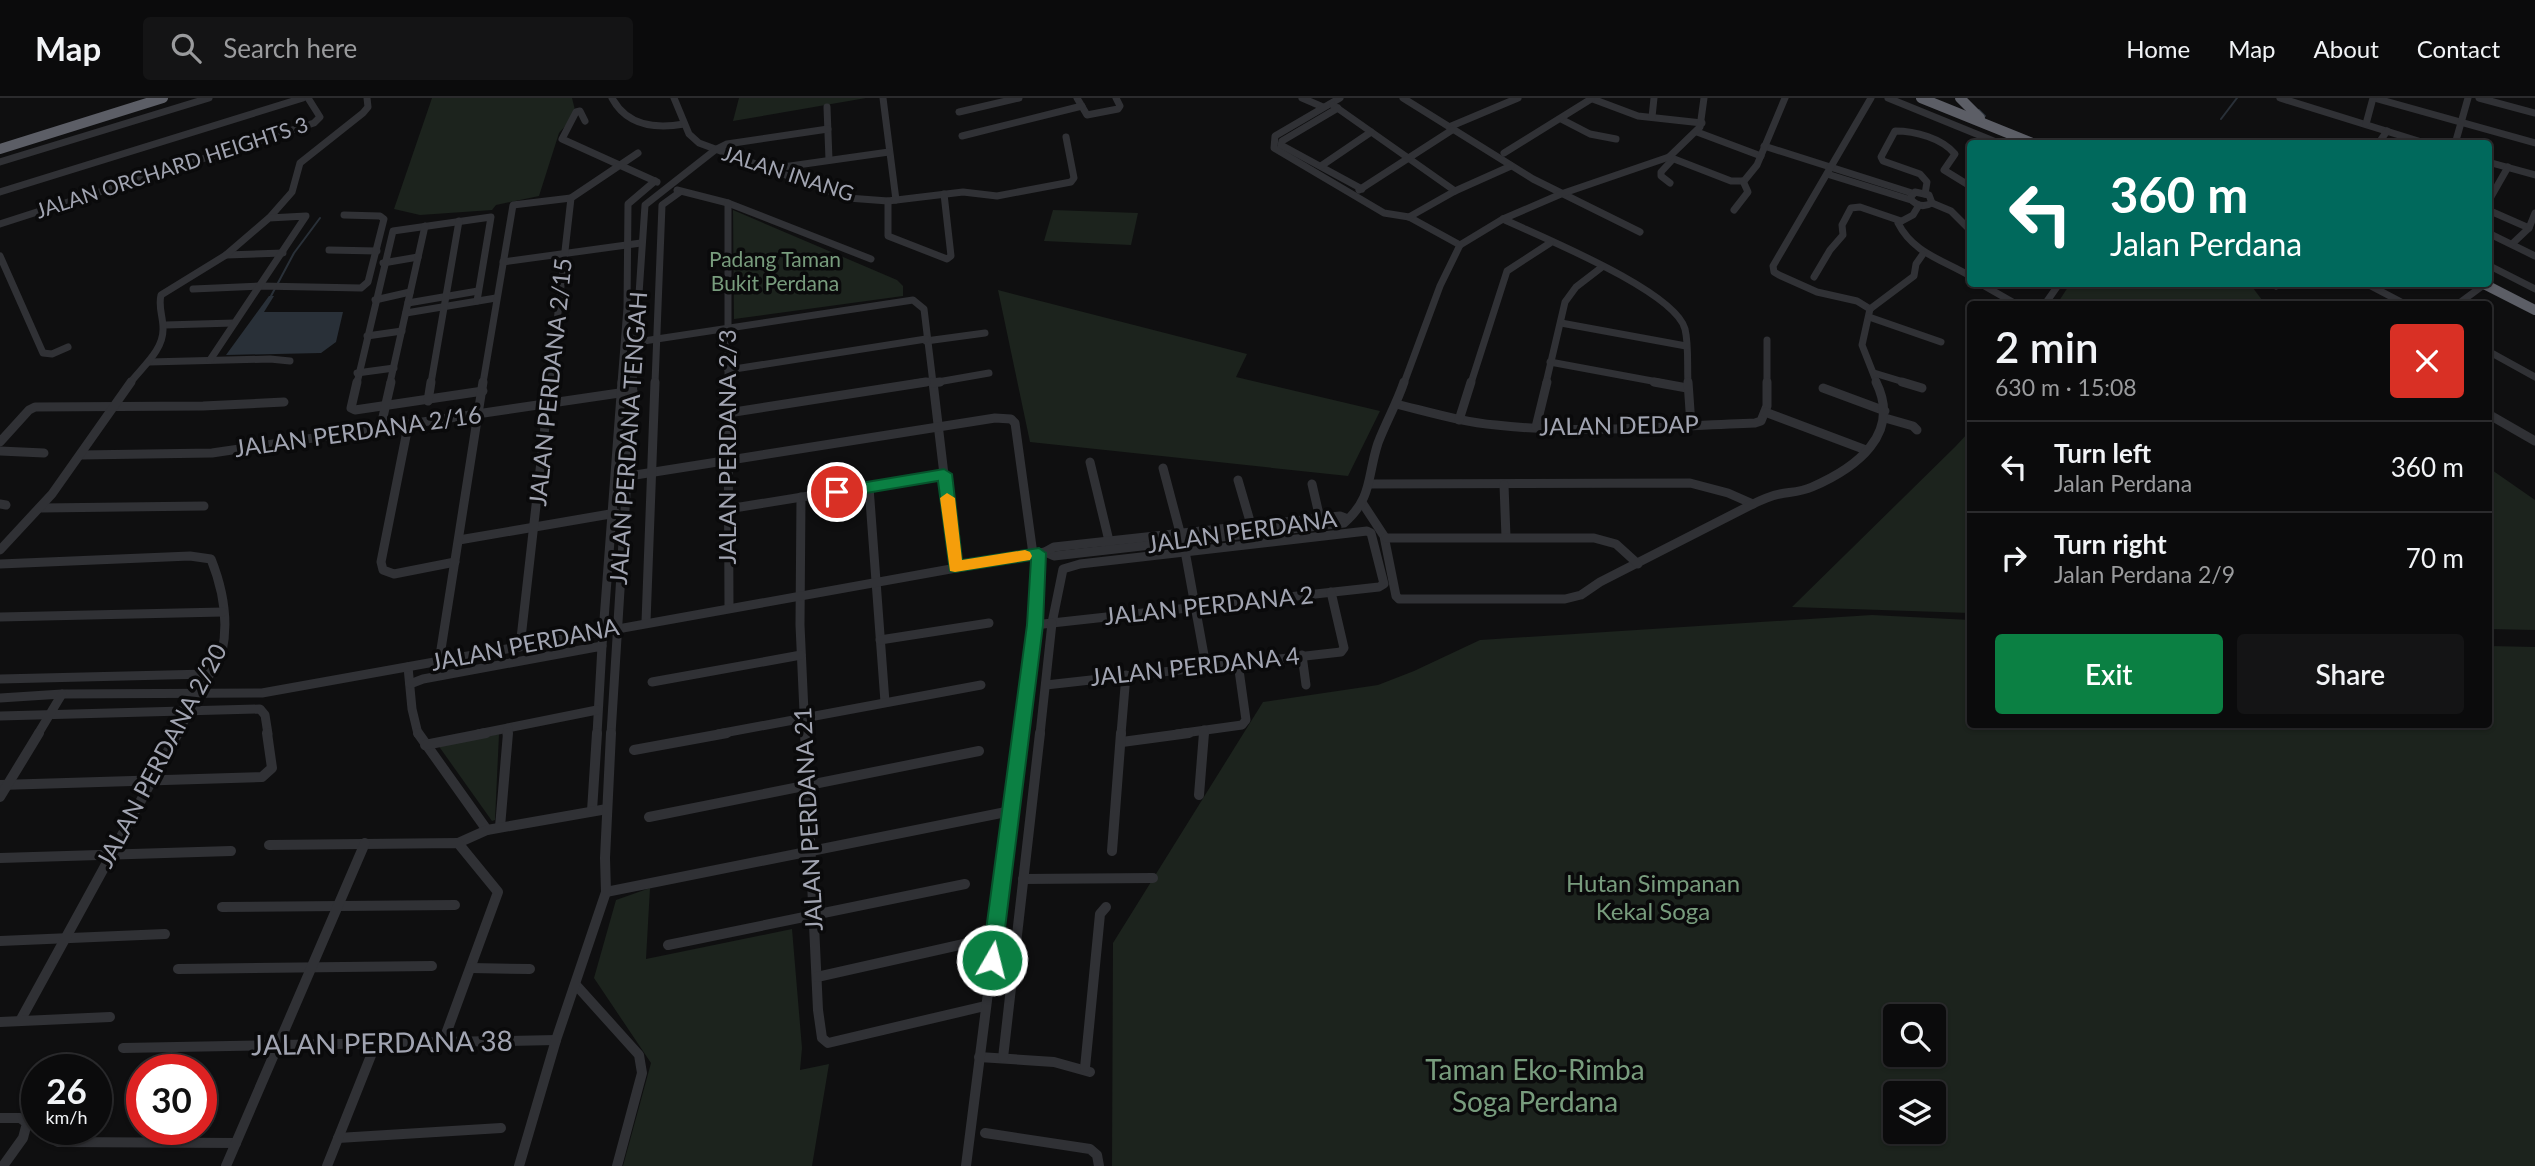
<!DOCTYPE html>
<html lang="en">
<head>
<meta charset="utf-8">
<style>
	body { margin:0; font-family:Lato,sans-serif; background:#141415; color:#f1f3f6; height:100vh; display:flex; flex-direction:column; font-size:26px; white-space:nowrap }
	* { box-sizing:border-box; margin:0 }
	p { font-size:23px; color:#9a9b9d }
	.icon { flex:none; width:38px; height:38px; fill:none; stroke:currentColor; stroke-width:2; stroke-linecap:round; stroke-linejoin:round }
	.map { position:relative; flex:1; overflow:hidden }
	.panel { position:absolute; left:1967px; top:203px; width:525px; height:427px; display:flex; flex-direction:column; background:#0b0b0c; border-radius:7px; box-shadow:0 2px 5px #0004,0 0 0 2px #2b2b2d }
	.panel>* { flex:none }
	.top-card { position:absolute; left:1967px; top:42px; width:525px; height:147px; border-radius:7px; box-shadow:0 2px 5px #0004,0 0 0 2px #2b2b2d; background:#00695c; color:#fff; overflow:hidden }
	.controls { position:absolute; left:1883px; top:906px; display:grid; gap:14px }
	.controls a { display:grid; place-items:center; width:63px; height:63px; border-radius:7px; background:#0b0b0c; box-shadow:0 2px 5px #0004,0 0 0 2px #2b2b2d; font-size:35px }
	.speed { position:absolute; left:21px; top:956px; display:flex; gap:14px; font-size:35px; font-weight:700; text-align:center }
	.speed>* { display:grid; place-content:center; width:91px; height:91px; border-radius:50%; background:#0b0b0c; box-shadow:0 2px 5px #0004,0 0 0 2px #2b2b2d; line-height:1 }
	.speed small { font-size:18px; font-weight:400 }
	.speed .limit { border:10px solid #d22; background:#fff; color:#111 }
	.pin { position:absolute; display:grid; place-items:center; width:60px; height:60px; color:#fff; margin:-30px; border:4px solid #fff; border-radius:50%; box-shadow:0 2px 7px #0007 }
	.me { position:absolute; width:77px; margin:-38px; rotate:8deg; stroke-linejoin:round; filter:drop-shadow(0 0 5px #0008) }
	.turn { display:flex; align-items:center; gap:24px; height:147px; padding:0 28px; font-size:32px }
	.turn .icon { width:91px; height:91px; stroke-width:2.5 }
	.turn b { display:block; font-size:49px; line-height:60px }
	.round { display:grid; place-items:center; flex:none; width:74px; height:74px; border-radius:7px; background:#141415 }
	.overview { display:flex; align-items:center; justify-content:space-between; height:119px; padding:0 28px }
	h1 { font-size:42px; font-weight:600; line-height:52px }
	.primary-button { display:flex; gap:14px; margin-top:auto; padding:14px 28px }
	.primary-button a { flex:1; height:80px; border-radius:7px; background:#0b8043; color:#fff; font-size:28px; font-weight:600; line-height:80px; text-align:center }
	.primary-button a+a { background:#141415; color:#f1f3f6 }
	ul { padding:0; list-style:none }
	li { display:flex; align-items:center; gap:21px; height:91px; padding:0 28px; border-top:2px solid #2b2b2d }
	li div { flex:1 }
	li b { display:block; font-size:26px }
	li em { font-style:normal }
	header { display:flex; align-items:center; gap:42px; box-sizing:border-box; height:98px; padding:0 35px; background:#0b0b0c; border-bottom:2px solid #2b2b2d }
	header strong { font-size:33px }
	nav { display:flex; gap:38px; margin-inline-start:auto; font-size:24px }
	.search { width:490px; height:63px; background:#141415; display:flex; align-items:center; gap:18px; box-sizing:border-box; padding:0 24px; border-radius:7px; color:#9a9b9d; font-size:26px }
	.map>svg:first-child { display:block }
	.green { fill:#1c231d; fill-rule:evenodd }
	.water { fill:#293038 }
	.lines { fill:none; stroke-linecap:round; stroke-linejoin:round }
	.stream { stroke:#293038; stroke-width:2 }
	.minor-far2 { stroke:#303135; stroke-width:7 }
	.minor-far1 { stroke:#303135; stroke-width:9 }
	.minor { stroke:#303135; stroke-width:10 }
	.highway { stroke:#5c5e66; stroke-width:10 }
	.route { fill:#0b8043; stroke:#07532c; stroke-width:2 }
	.slow { fill:#f59e0b }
	.labels { text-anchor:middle; stroke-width:7; stroke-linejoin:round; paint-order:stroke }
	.far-street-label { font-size:21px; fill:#a1a4b1; stroke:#0a0a0b }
	.far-park-label { font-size:21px; fill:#789c7d; stroke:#0a0a0b }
	.street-label { font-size:24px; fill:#a1a4b1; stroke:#0a0a0b }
	.park-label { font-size:24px; fill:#789c7d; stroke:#0a0a0b }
	.near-street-label { font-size:28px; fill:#a1a4b1; stroke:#0a0a0b }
	.near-park-label { font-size:28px; fill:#789c7d; stroke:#0a0a0b }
</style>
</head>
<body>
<header>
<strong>Map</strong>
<div class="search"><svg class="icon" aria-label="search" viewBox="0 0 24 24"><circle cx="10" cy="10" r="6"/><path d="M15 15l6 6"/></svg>Search here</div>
<nav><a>Home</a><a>Map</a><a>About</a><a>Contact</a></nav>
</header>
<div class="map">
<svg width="2535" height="1068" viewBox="0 0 2535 1068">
	<rect width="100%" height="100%" fill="#0f0f10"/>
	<!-- green -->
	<g class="green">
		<path d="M432,0H572L576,16L559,35L539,98L496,107L492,112L420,117L394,111Z"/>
		<path d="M739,0H866L733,23Z"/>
		<path d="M733,112L897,182L903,188V198L734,221Z"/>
		<path d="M1053,112L1138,115L1131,147L1044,143Z"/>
		<path d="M2070,186H2250L2265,206H2057Z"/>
		<path d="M998,192L1247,256L1236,279L1380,313L1348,378L1030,344Z"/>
		<path d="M1970,333V515L1792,509L1955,349Z"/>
		<path d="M2489,370L2535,402V532L2489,531Z"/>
		<path d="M1872,517L1970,522V626H2488L2489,548L2535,549V1068H1112L1113,845L1263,604L1378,587L1414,573L1480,542ZM1895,919H1934V957H1895ZM1895,996H1934V1034H1895Z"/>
		<path d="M499,636L495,722L492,723L438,647Z"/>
		<path d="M650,790L646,861L792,831L802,950L800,972L829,966L812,1068H623L651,965L594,880L616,802Z"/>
	</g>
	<!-- water -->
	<path class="water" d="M269,198H274L264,214H343L336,244L321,255L226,257Z"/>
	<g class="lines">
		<!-- stream -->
		<g class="stream">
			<path d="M1979,12L1985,18"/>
			<path d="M2221,21L2237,0"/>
			<path d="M271,198L294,155L320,120"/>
		</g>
		<!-- minor-far2 -->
		<g class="minor-far2">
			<path d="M612,0C627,28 655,31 684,26"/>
			<path d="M674,0L689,36L699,45L848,100L888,103L963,94L997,98L1071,84L1074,80L1066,39"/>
			<path d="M883,0L896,102"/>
			<path d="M1077,0L1087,17L1118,11L1120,8L1116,0"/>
			<path d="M1302,0L1323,9"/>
			<path d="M1340,0L1275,38L1274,50L1384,115L1409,119L1460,147"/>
			<path d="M1403,0L1533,81L1640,134"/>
			<path d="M1590,0L1638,18L1702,25"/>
			<path d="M1888,0L2001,46"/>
			<path d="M2280,0L2428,46"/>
			<path d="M2374,0L2535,45"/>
			<path d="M2479,0L2535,15"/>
			<path d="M1333,7L1455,93"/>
			<path d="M827,9L829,62"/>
			<path d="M1338,10L1282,43L1281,47L1362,91"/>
			<path d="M959,14L1019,0"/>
			<path d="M1652,19L1654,0"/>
			<path d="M1561,21L1590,36L1616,41"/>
			<path d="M585,23L580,13L576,14L562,41L657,84"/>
			<path d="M2366,26L2373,0"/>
			<path d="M1449,29L1518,0"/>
			<path d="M1697,34L1761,58"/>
			<path d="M962,38L1082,8"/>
			<path d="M2378,46L2387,33"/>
			<path d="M2455,46L2468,0"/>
			<path d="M1764,48L1912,95"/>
			<path d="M1504,55L1591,1"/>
			<path d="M1669,59L1731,83H1744L1757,67L1785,0"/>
			<path d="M0,64L209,0"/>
			<path d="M2488,64L2535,77"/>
			<path d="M1321,68L1371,34"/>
			<path d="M769,71L889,54"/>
			<path d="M1827,76L1911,102"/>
			<path d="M1670,85L1661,78V74L1673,61"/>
			<path d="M677,92L728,105L871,161"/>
			<path d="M1359,92L1452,32"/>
			<path d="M0,94L303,0"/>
			<path d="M1915,94L1929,97L1932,105C1923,110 1916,108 1910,100Z"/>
			<path d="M1925,96L1927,84L1920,76L1883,63L1881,59L1895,33C1915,33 1942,40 1955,56L1944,72L1970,88"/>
			<path d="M888,103V138L947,161L951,158L944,96"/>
			<path d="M2488,104L2508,69"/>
			<path d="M728,105V285"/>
			<path d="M1932,105L1951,113L1970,132"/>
			<path d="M1919,107L1913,117L1898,125C1913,155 1943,162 1970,178"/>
			<path d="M1734,112L1748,94L1743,83"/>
			<path d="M2488,112L2529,130"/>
			<path d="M270,119L292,94L300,65L363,15L368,9L367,0"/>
			<path d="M1409,119L1455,93L1511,68"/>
			<path d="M1503,121C1541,139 1675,193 1685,231C1689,248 1687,268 1688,285"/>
			<path d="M0,126L314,25L320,19L308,0"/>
			<path d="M2488,135L2535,158"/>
			<path d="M2512,146L2529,130L2535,115"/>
			<path d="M329,152L377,153"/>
			<path d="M226,157L283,155"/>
			<path d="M0,158L43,255L52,256L68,249"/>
			<path d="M503,164L641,145"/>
			<path d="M383,165L418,159"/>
			<path d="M2488,167L2535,191"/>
			<path d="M1814,179L1830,152L1843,137L1842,127L1851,110L1860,109L1901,123"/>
			<path d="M1981,186L2016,206"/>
			<path d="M2367,186L2405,206"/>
			<path d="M2276,188L2280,186"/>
			<path d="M193,191L260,188L361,190L368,184L384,121L380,118L344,117"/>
			<path d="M375,202L410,194"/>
			<path d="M408,205L478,193"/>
			<path d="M2045,206L2059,186"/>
			<path d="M2458,206L2485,186"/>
			<path d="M1870,211L1857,203L1817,194L1779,177L1774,174L1773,168L1871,0"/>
			<path d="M1870,211L1914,178L1916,166L1923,156"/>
			<path d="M1870,211L1862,247L1877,285"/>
			<path d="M406,215L496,200"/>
			<path d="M1869,219L1941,244"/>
			<path d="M1561,225L1686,248"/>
			<path d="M165,227L234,225"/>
			<path d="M367,238L402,233"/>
			<path d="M1767,242V285"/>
			<path d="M926,243L985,235"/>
			<path d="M637,244L913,202L924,211L933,285"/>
			<path d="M2488,253L2535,279"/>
			<path d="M149,264L270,261L290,263"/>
			<path d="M1550,264L1663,285"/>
			<path d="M728,272L926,241"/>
			<path d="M357,275L394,270"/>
			<path d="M1874,275L1907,285"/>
			<path d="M130,285C142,269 164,252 163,230C163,218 158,209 161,197L226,157L269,120L306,118L210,262"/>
			<path d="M357,285L393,133L491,119L477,203"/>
			<path d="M390,285L425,128"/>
			<path d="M431,285L459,123"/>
			<path d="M483,285L513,107L571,100"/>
			<path d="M550,285L571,100L638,55"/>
			<path d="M621,285L627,210L628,106L655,83"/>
			<path d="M633,285L645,107L715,52L727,46L828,31"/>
			<path d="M655,285L662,107L680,94"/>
			<path d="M915,285L930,283"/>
			<path d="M932,285L989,275"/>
			<path d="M1404,285L1440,188L1460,147L1503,121L1561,96L1669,59L1700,29L1704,0"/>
			<path d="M1471,285L1507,173L1550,145"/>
			<path d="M1546,285L1565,204L1576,189L1602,169"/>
		</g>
		<!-- minor-far1 -->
		<g class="minor-far1">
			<path d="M357,284L351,310L355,312L483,293"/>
			<path d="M728,284L729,510"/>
			<path d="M933,284L955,469"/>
			<path d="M1654,284L1687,290"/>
			<path d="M1688,284L1691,327"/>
			<path d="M1902,284L1922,290"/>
			<path d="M932,285L940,284"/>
			<path d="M1823,290L1885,313"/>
			<path d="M428,303L431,284"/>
			<path d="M1396,306C1429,314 1462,324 1496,327C1582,337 1669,328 1755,325L1761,323L1767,308V284"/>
			<path d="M1765,314L1866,352"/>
			<path d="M728,315L926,284"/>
			<path d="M2488,316L2535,343"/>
			<path d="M1885,320L1913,328L1917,332"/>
			<path d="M1459,322L1471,284"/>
			<path d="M408,328L381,464L383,472L394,476L455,464"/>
			<path d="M1536,329L1547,284"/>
			<path d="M380,332L391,284"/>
			<path d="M0,344L29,312L35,309L203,308L284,304"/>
			<path d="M0,353L44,355"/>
			<path d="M81,357L212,355L633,293"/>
			<path d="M1090,364L1110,447"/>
			<path d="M1163,370L1181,438"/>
			<path d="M629,378L995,320L1011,321L1015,325L1033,456"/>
			<path d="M1238,382L1252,430"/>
			<path d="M1312,386L1321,425"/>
			<path d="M1369,386L1690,385L1728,395L1753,406"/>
			<path d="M1504,387L1506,439"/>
			<path d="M869,389L885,604"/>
			<path d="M801,399L800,527L805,636"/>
			<path d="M0,406L6,407"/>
			<path d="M1363,406L1384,438L1396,498L1399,501H1565L1581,497L1600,484L1749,408C1759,403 1769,398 1780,396C1790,394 1801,394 1812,389C1856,370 1902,336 1876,284"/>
			<path d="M42,410L204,408"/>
			<path d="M728,411L944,376"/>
			<path d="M1367,433L1371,435L1384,486L1379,489L1052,525L1063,471L1080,466Z"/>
			<path d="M1386,440H1594L1616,446L1638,466"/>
			<path d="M459,442L616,415"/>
			<path d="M0,452L52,396L131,284"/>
			<path d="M1185,453L1206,568"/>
			<path d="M1045,454L1054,458L1344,425C1373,400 1367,378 1378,345C1386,324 1397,305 1404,284"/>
			<path d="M0,466L190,458L211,461C223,491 229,522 222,554L177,636"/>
			<path d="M0,519L223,514"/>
			<path d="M646,524L655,284"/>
			<path d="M1035,527L1052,525"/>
			<path d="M880,542L989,525"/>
			<path d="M602,548L622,284"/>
			<path d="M520,549L550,284"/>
			<path d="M1302,557L1306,587"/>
			<path d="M439,564L483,284"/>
			<path d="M408,569L412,611L418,636"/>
			<path d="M0,581L208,576"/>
			<path d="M652,584L801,557"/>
			<path d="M410,586L423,581L602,548L597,636"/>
			<path d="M1046,587L1341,554L1344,550L1331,494"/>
			<path d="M0,600L62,596L262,595L1045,454L1054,449L1340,418L1348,421"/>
			<path d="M0,618L260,611L265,617L268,636"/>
			<path d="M38,636L62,596"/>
			<path d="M478,636L597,612"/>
			<path d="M507,636L508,630"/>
			<path d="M611,636L633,284"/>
			<path d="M718,636L981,587"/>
			<path d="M1021,636L1035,527L1039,455"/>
			<path d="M1040,636L1052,525"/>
			<path d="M1121,636L1126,577"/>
			<path d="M1177,636L1242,627L1246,622L1238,565"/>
			<path d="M1204,636V632"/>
		</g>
		<!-- minor -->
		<g class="minor">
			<path d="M418,635L487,732"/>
			<path d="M805,635L818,912L822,940L828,945L985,908"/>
			<path d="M1122,644L1189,635"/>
			<path d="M425,647L486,635"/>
			<path d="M634,652L727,635"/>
			<path d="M0,687L262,679L272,670L267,635"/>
			<path d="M1199,697L1204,635"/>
			<path d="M0,699L39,635"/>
			<path d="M592,713L597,635"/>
			<path d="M649,719L979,653"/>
			<path d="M500,729L508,635"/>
			<path d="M458,745L487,732L607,711"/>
			<path d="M269,747L458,745L498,794L443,944"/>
			<path d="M1112,753L1121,635"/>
			<path d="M0,760L231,753"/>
			<path d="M1023,781L1153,780"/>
			<path d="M606,794L1011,713"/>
			<path d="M222,809L455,807"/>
			<path d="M0,843L165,836"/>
			<path d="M668,847L965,786"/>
			<path d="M471,870L530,871"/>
			<path d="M178,871L432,868"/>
			<path d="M817,879L995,839"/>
			<path d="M576,887L639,957L642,975L617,1068"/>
			<path d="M20,923L178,635"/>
			<path d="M0,924L110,919"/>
			<path d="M123,950L556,942"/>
			<path d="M979,959L1054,964L1090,974"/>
			<path d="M1003,960L1040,635"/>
			<path d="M1085,970L1100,816L1106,809"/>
			<path d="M0,1020H20L27,1025L23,1040L3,1068"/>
			<path d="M985,1035L1090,1051L1097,1057L1099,1068"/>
			<path d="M338,1040L501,1030"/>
			<path d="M58,1044L236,1045"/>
			<path d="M226,1068L365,745"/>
			<path d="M327,1068L376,945"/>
			<path d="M519,1068L556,942L606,794L605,760L611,635"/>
			<path d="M966,1068L1021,635"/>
		</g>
		<!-- highway -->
		<g class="highway">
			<path d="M1921,0L2035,46"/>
			<path d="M1960,0L1980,20"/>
			<path d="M0,51L163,0"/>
			<path d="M2484,186L2535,212"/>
		</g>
	</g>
	<!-- route -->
	<path class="route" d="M944,371L952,376L962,462L1039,450L1046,455L1043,527L1001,862L998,868L992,871L985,868L982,862L1027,527L1031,462L955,474L950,473L938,383L837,400L830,394L837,389Z"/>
	<!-- slow -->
	<path class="slow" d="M947,395L955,400L962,462L1025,452L1030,454L1032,458L1030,462L955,474L950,473L940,400Z"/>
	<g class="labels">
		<!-- far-street labels -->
		<g class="far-street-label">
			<text transform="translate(172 70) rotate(-18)" y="7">JALAN ORCHARD HEIGHTS 3</text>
			<text transform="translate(788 76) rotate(18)" y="7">JALAN INANG</text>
		</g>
		<!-- far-park labels -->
		<g class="far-park-label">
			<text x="775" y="169">Padang Taman<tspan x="775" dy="24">Bukit Perdana</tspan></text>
		</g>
		<!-- street labels -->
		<g class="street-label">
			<text transform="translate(551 284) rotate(-84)" y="8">JALAN PERDANA 2/15</text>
			<text transform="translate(1619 328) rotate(-1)" y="8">JALAN DEDAP</text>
			<text transform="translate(358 334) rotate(-8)" y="8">JALAN PERDANA 2/16</text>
			<text transform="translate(629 340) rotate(-86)" y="8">JALAN PERDANA TENGAH</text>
			<text transform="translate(728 349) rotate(-90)" y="8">JALAN PERDANA 2/3</text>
			<text transform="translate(1242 434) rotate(-8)" y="8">JALAN PERDANA</text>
			<text transform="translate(1209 508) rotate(-6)" y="8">JALAN PERDANA 2</text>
			<text transform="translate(525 547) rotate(-11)" y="8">JALAN PERDANA</text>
			<text transform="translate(1195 569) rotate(-6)" y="8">JALAN PERDANA 4</text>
			<text transform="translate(162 658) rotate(-62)" y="8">JALAN PERDANA 2/20</text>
			<text transform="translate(809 721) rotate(-93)" y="8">JALAN PERDANA 21</text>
		</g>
		<!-- park labels -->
		<g class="park-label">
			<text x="1653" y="794">Hutan Simpanan<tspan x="1653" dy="28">Kekal Soga</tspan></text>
		</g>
		<!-- near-street labels -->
		<g class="near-street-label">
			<text transform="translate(382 945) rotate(-1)" y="10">JALAN PERDANA 38</text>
		</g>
		<!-- near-park labels -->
		<g class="near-park-label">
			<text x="1535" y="982">Taman Eko-Rimba<tspan x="1535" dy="32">Soga Perdana</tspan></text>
		</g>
	</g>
</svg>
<div class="controls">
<a><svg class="icon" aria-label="search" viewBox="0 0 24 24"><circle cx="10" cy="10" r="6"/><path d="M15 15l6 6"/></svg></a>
<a><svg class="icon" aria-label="layers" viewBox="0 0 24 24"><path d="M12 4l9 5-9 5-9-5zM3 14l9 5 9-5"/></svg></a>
</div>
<div class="speed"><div>26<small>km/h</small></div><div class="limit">30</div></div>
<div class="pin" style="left:837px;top:394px;background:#d93025"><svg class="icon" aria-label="arrive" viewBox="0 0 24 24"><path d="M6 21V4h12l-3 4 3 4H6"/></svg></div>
<svg class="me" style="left:992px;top:862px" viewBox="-20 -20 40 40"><circle r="17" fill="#0b8043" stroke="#fff" stroke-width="3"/><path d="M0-11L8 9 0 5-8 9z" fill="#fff"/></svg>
<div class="top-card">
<div class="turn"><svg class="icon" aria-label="left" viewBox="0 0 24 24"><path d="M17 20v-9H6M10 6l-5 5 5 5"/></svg><div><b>360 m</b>Jalan Perdana</div></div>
</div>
<section class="panel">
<div class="overview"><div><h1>2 min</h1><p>630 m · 15:08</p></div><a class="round" style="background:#d93025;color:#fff"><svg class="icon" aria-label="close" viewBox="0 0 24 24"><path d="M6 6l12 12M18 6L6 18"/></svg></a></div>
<ul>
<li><svg class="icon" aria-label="left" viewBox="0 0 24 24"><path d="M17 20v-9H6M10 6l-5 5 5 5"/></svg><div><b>Turn left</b><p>Jalan Perdana</p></div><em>360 m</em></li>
<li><svg class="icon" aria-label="right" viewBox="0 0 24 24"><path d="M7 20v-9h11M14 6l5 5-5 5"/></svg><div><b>Turn right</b><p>Jalan Perdana 2/9</p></div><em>70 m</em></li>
</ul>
<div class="primary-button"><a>Exit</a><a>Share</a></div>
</section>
</div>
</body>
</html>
